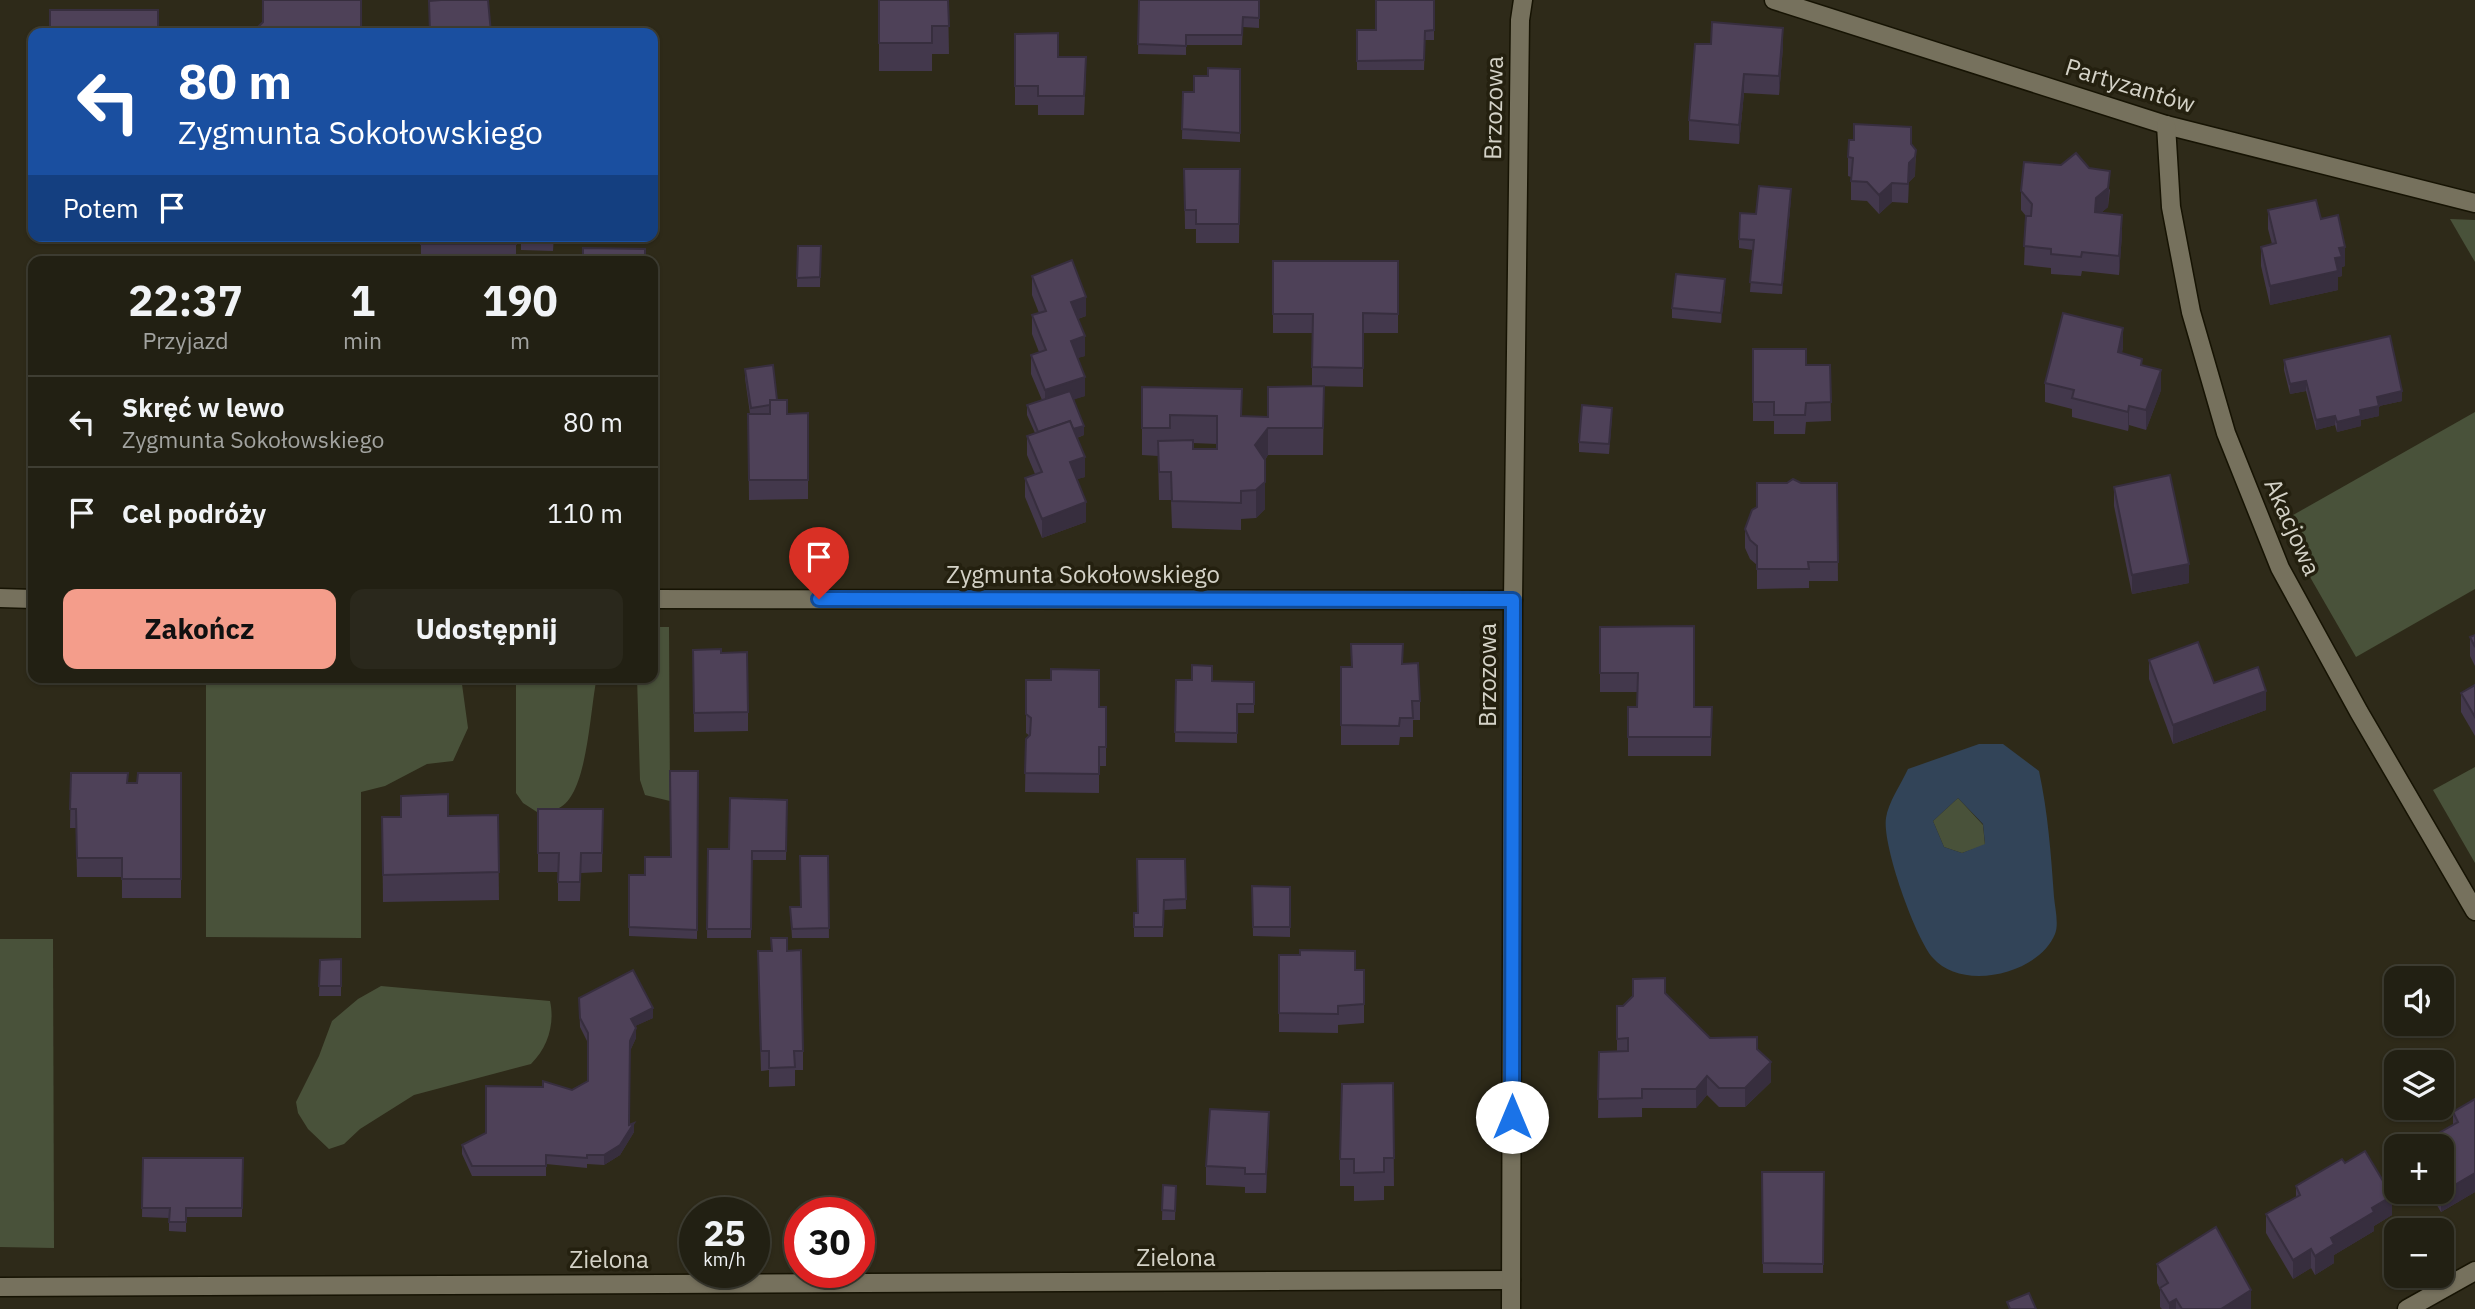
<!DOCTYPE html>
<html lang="pl">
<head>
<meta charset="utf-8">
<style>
	body { margin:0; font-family:"IBM Plex Sans",sans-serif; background:#2a281c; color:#f1f3f6; height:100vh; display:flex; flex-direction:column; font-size:26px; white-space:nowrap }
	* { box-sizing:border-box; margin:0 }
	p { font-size:23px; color:#a2a3a0 }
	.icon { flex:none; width:38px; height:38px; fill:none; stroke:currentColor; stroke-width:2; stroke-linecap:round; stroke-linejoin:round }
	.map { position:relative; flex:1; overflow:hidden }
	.details { position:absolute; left:28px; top:256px; width:630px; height:427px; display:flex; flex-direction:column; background:#222013; border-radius:14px; box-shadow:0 2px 5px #0004,0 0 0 2px #3f3e33 }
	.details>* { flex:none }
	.guide { position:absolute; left:28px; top:28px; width:630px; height:214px; border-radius:14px; box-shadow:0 2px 5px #0004,0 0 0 2px #3f3e33; background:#1a4fa0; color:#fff; overflow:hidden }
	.buttons { position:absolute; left:2384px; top:966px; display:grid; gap:14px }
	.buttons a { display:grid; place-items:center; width:70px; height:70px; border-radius:14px; background:#222013; box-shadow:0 2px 5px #0004,0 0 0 2px #3f3e33; font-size:35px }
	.speed { position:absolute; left:679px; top:1197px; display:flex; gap:14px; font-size:35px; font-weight:700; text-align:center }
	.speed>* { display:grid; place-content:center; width:91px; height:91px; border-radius:50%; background:#222013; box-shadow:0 2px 5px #0004,0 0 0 2px #3f3e33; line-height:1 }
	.speed small { font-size:18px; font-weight:400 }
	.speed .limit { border:10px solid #d22; background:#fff; color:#111 }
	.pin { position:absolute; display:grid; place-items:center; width:60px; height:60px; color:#fff; margin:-72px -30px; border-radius:50% 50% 50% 0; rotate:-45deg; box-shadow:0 0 7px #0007 }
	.pin .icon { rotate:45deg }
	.me { position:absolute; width:77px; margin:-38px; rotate:0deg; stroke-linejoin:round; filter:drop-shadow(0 0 5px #0008) }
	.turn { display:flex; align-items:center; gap:24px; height:147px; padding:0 35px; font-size:32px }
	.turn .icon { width:91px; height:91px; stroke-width:2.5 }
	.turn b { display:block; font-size:49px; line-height:60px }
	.then { display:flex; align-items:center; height:66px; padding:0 35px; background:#0003; gap:14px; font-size:26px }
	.eta { display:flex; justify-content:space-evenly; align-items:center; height:119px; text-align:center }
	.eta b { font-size:42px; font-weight:700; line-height:49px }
	.primary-button { display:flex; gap:14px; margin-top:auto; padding:14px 35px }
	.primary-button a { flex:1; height:80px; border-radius:14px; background:#f49d8b; color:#111; font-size:28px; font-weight:700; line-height:80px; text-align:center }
	.primary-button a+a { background:#2a281c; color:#f1f3f6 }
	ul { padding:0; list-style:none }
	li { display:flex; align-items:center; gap:21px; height:91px; padding:0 35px; border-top:2px solid #3f3e33 }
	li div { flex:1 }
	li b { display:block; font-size:26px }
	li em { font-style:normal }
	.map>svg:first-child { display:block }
	.green { fill:#49523a }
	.water { fill:#324458; fill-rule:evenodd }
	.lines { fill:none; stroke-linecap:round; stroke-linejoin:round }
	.minor-casing { stroke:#161303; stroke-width:21 }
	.minor { stroke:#76715d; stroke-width:18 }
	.wall { fill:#43384c; fill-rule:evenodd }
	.shaded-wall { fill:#372e3e }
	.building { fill:#4e4158; stroke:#372e3e; stroke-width:2 }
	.route-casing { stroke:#114b97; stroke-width:18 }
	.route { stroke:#1a73e8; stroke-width:12 }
	.labels { text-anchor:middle; stroke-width:7; stroke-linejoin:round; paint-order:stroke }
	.street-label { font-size:24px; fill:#d4d2c7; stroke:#24200f }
</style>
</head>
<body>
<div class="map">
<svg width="2475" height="1309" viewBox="0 0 2475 1309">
	<rect width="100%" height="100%" fill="#2e2a19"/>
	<!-- green -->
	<g class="green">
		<path d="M2450,219L2475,220V262Z"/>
		<path d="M2475,412V589L2356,657L2279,523Z"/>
		<path d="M653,627H669L670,801L645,795L640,780L637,677H653Z"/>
		<path d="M206,677H461L468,728L453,761L427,764L385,786L361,792V938L206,937Z"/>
		<path d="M516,677H597C590,707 588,795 559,808C553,810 544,810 537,812L523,803L516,793Z"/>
		<path d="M2475,767V863L2433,790Z"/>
		<path d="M1958,798L1983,825L1985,845L1962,853L1944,847L1933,821Z"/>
		<path d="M0,939H53L54,1248L0,1247Z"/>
		<path d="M381,986L550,1001C555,1024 548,1047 531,1064L414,1095L360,1129L344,1144L329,1149L308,1129L298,1113L296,1102L319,1056L332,1021L358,999Z"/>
	</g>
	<!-- water -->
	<path class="water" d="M1979,744H2003L2039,771C2048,813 2051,854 2054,897C2055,908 2059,924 2055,934C2039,974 1962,992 1933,958C1915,937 1882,845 1886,818C1888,803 1901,784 1908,769ZM1958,798L1983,824L1985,844L1962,853L1944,847L1933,821Z"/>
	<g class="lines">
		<defs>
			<g id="minor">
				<path d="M1774,0L2166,125L2475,203"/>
				<path d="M2166,125L2171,207L2191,312L2226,433L2280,568L2359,712L2475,911"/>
				<path d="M0,598L33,599"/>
				<path d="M653,599L1513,600"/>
				<path d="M0,1287L1511,1280"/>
				<path d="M1511,1309L1513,600L1520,20L1523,0"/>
				<path d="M2407,1309L2475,1271"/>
			</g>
		</defs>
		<!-- minor casing -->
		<use href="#minor" class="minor-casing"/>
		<!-- minor -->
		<use href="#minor" class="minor"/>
	</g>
	<!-- wall -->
	<g class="wall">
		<path d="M879,0H948L949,54H932V71H879Z"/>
		<path d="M1139,0H1259V28L1243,27L1242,45H1186V55L1138,54Z"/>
		<path d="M1434,0V40H1425L1424,70H1357V30H1376Z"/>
		<path d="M1015,34L1058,57L1086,76L1084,115H1038V105H1015Z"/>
		<path d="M1695,44L1783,47L1779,95L1744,93L1739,144L1689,140V120Z"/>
		<path d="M1240,69V142L1182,139L1183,92H1194L1208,76Z"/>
		<path d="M1911,145L1916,150L1915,176L1909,182L1908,203L1892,202L1879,214L1867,201L1851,200V177L1848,176V157Z"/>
		<path d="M2089,168L2110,190L2108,207L2102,212L2122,234L2119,275L2082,271L2081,276L2051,274V268L2024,265L2026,216L2021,210V191Z"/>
		<path d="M1184,169H1240L1239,243H1196V229H1185Z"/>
		<path d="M1791,198L1782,294L1750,292L1753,250L1739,248V239L1756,214Z"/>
		<path d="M2268,210L2321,219L2345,266L2342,267V276L2338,277V290L2270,305L2261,266V247L2272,244L2268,229Z"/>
		<rect x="421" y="236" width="95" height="18"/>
		<path d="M521,236H554L553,251L521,250Z"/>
		<path d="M798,246H821L820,287H797Z"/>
		<path d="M1273,261H1398V333H1363V387L1312,386V333H1273Z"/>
		<path d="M1032,276L1086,316L1078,319L1085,356L1077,358L1085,396L1074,399L1084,435L1077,438L1085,477L1077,479L1086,522L1042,538L1025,497V478L1035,474L1027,455V436L1035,433L1027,415V405L1042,400L1031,374V355L1039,352L1032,334V315L1039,313L1032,295Z"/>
		<path d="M1725,289L1721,323L1672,318V308Z"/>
		<path d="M2123,347L2122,353L2142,365L2161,390L2146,430L2129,425L2128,431L2072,417V409L2045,402V383Z"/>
		<path d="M1753,349L1806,365H1830L1831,421L1806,422L1805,434H1774V421H1753Z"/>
		<path d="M2284,360L2402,401L2379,406V416L2361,420V426L2337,432L2335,425L2316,430L2306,391L2290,394L2284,370Z"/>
		<path d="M745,369L777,400L787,414L808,413V499L749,500L748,414H750L745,378Z"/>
		<path d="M1324,386L1323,455H1268L1265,460V509L1256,518L1241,519V530L1172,528L1171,500H1159L1158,456L1142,455V387L1242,416L1268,417ZM1193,443L1217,444V449H1193Z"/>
		<path d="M1612,417L1609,454L1579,452V442Z"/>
		<path d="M1801,483H1837L1838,581H1809V588L1757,589V565L1750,559L1745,548V529Z"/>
		<path d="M2114,487L2189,583L2132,594L2114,506Z"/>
		<path d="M1600,627L1694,707H1712L1711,756H1628V707H1637L1638,692H1600Z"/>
		<path d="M2475,635V666L2470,656V637Z"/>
		<path d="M693,650L721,653L748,712V731L694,732Z"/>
		<path d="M2149,660L2214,683L2266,710L2173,744L2149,679Z"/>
		<path d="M1403,664L1420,701V720H1413V737H1400L1399,745H1341V667Z"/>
		<path d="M1026,680L1099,707H1106V766H1099V793L1025,792L1026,739L1030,736L1026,733Z"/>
		<path d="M1176,680L1254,682V713H1237V743L1175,742Z"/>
		<path d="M2475,685V736L2461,712V693Z"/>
		<path d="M698,771L697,939L629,936V875H645L671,857Z"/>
		<path d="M71,773L128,783H137L181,773V898H122V877H77L76,828H70Z"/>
		<path d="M787,800L786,860H752L751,938H707L708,849H729Z"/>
		<path d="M538,809H603L602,872L581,873L580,901H558V872H538Z"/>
		<path d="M498,815L499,900L383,902L382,817Z"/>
		<path d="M828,856L829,938H792L790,907H801Z"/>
		<path d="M1185,859L1186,909L1164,910L1163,937H1134V913H1138Z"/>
		<path d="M1252,886L1290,887V937L1253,936Z"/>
		<path d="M787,951L803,1051V1070H795V1086L769,1087V1070L761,1071L758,970Z"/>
		<path d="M1279,955L1355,970H1364V1023L1338,1025V1033L1279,1032Z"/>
		<path d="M341,959V996H319L320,960Z"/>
		<path d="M1665,993L1710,1038L1757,1049L1771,1082L1745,1107H1719L1707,1095L1696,1108H1642V1117L1598,1118L1599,1052L1617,1051V1006H1623Z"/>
		<path d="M579,998L653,1018L635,1026L636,1038L630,1051L629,1125L634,1132L620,1155L604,1165L587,1164V1168L546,1164V1176H472L462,1154V1145L588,1081V1043L580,1027Z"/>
		<path d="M1393,1083L1394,1186H1384V1200L1354,1201V1186H1340V1159Z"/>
		<path d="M2475,1099V1192L2441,1212L2429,1192H2441L2453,1125V1112Z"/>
		<path d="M1269,1131L1266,1193H1245V1187L1206,1185V1166Z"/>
		<path d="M143,1158H243L242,1217H186V1232L169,1231V1218L142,1217Z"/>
		<path d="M1762,1172H1824L1823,1273H1763Z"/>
		<path d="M1163,1185L1176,1186L1175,1220H1162Z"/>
		<path d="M2296,1186L2392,1215L2374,1226V1231L2334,1255V1263L2315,1275L2311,1268L2293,1279L2266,1233V1214L2296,1197Z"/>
		<path d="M2157,1264L2251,1309H2162L2160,1307V1289L2157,1283Z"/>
	</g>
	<!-- shaded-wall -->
	<g class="shaded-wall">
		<path d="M1783,28V47L1779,95V76Z"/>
		<path d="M1744,74V93L1739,144V125Z"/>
		<path d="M1915,157V176L1909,182L1908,203L1909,163Z"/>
		<path d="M2110,171L2108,207L2096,217L2095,212L2096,198Z"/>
		<path d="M1892,183V202L1879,214V195Z"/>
		<path d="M1791,189V198L1782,294V285Z"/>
		<path d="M2122,215V234L2119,275V256Z"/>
		<path d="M2345,247V266L2342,267V276L2338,277V290L2270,305V286L2339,248Z"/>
		<path d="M1725,279V289L1721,323V313Z"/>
		<path d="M1086,297V316L1071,321V302Z"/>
		<path d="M2123,328V347L2118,371V352Z"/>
		<path d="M1085,336V356L1071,360V341Z"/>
		<path d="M2161,370V390L2146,430V410Z"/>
		<path d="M1085,377V396L1045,409V390Z"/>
		<path d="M2306,381V391L2290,394V384Z"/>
		<path d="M2402,391V401L2379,406V416L2361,420V426L2337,432V422L2360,410L2377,397Z"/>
		<path d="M2129,406V425L2128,431V412Z"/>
		<path d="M2335,416V425L2316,430V420Z"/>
		<path d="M1084,426V435L1041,450V440Z"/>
		<path d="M1268,428V455L1255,473V445Z"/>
		<path d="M1085,457V477L1070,481V462Z"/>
		<path d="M1265,482V509L1256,518V490Z"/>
		<path d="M1086,502V522L1042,538V519Z"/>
		<path d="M2189,564V583L2132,594V575Z"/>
		<path d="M2266,691V710L2173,744V725Z"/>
		<path d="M653,1008V1018L631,1028V1019Z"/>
		<path d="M636,1028V1038L630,1051L629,1130L634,1123V1132L620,1155L604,1165V1155L630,1041Z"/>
		<path d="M1771,1062V1082L1745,1107V1088Z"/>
		<path d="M1707,1076V1095L1696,1108V1089Z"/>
		<path d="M1269,1112V1131L1266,1193V1174Z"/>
		<path d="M2475,1173V1192L2441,1212V1193Z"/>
		<path d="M2392,1196V1215L2374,1226V1231L2334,1255V1263L2315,1275V1256L2331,1238L2372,1208Z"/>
		<path d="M2311,1249V1268L2293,1279V1260Z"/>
		<path d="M2251,1290V1309H2221Z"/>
		<path d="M2176,1299V1309H2169V1303Z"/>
	</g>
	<!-- building -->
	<g class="building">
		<path d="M263,0H361V33H252L263,22Z"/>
		<path d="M441,0H488L491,33H430L429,1Z"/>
		<path d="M879,0H948L949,26H932V43H879Z"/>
		<path d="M1139,0H1259V18L1243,17L1242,35H1186V46L1138,44Z"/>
		<path d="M1376,0H1434V30L1425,31L1424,60L1357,61V30H1376Z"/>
		<rect x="50" y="10" width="108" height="23"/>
		<path d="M1712,22L1783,28L1779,76L1744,74L1739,125L1689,120L1695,44H1711Z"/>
		<path d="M1058,33V57H1086L1084,96H1038V86H1015V34Z"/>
		<path d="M1208,68L1240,69V133L1182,129L1183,92H1194V76H1208Z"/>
		<path d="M1854,124L1911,127V144L1916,150L1915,157L1909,163L1908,184L1892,183L1879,195L1867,182L1851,181L1853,158L1848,157L1849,140H1854Z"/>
		<path d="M2076,153L2089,168L2110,171L2108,188L2096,198L2095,212L2122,215L2119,256L2082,252L2081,257L2051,254V249L2024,246L2026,216H2031L2032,204L2021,191L2024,162L2061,165Z"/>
		<path d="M1184,169H1240L1239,224H1196V210H1185Z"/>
		<path d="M1759,186L1791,189L1782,285L1750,282L1754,240L1739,239L1740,213L1756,214Z"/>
		<path d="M2316,200L2321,219L2338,215L2345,247L2339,248L2342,257L2335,258L2338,271L2270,286L2261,247L2276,243L2268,210Z"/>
		<rect x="421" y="236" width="95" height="8"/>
		<path d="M521,236H553V241L521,240Z"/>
		<path d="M798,246H821L820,277L797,278Z"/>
		<path d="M583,248L645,249V261H583Z"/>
		<path d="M1072,260L1086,297L1071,302L1085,336L1071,341L1085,377L1045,390L1031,355L1046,350L1032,315L1046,311L1032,276Z"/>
		<path d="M1273,261H1398V314L1363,313V368L1312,367L1313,314H1273Z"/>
		<path d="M1676,274L1725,279L1721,313L1672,308Z"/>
		<path d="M2063,313L2123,328L2118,352L2142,359L2141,365L2161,370L2146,410L2129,406L2128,412L2072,398L2074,390L2045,383Z"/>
		<path d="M2390,336L2402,391L2377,397L2379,406L2360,410L2361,416L2337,422L2335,416L2316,420L2306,381L2290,384L2284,360Z"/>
		<path d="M1753,349H1806V365H1830L1831,402L1806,403L1805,415H1774V402H1753Z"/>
		<path d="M773,365L777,400H770V405L751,408L745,369Z"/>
		<path d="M1324,386L1323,428H1268L1255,445L1265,460V482L1256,490L1241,491V503L1172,501L1171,472H1159L1158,441L1193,440V449H1217V416L1170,415V428H1142V387L1242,389L1241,416L1268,417V387Z"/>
		<path d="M1070,391L1084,426L1073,429L1070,421L1038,432L1027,405Z"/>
		<path d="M770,400H787V414L808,413V480H749L748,414H770Z"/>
		<path d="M1582,405L1612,408L1609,444L1579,442Z"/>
		<path d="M1070,421L1085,457L1070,462L1086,502L1042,519L1025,478L1042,472L1027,436Z"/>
		<path d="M2170,475L2189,564L2132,575L2114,487Z"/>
		<path d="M1793,479L1801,483H1837L1838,562H1808L1809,569H1757V546L1750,540L1745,529L1752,510L1757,507V483H1787Z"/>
		<path d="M1694,626V707H1712L1711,737H1628V707H1637L1638,673H1600V627Z"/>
		<path d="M2475,635V647L2470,637Z"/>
		<path d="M2198,642L2214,683L2258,667L2266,691L2173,725L2149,660Z"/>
		<path d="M1351,644H1403L1402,664L1418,663L1420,701H1412L1413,718H1400L1399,726L1341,725V667H1352Z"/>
		<path d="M721,649V653L747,652L748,712L694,713L693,650Z"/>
		<path d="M1192,665L1212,666V681L1254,682V704H1237V733L1175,732L1176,680H1192Z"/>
		<path d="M1051,669L1099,670V707H1106V747H1099V774L1025,773L1026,739L1030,735L1031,718L1026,714V680H1051Z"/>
		<path d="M2475,685V717L2461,693Z"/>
		<path d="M670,771H698L697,930L629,927V875H645V857H671Z"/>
		<path d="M71,773H128L127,783H137L138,773H181V879H122V858H77L76,809H70Z"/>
		<path d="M448,794V816L498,815L499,872L383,875L382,817H401V796Z"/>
		<path d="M730,798L787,800L786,851H752L751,929H707L708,849H729Z"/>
		<path d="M538,809H603L602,853H581L580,882H558L559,853H538Z"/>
		<path d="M800,856H828L829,928L792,929L790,907H801Z"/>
		<path d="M1137,859H1185L1186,899L1164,900L1163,927H1134V913H1138Z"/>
		<path d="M1252,886L1290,887V927H1253Z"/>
		<path d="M771,938H787V951L801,950L803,1051H794L795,1067L769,1068V1051H761L758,951H772Z"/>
		<path d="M1300,950L1355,951V970H1364V1004L1338,1006V1014L1279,1013V955H1300Z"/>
		<path d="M341,959V986H319L320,960Z"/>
		<path d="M633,970L653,1008L631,1019L636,1028L630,1041L629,1125L634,1123L620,1145L604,1155H587V1158L546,1155V1166H472L462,1145L486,1133V1086L543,1087V1081L572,1090L588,1081V1033L580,1018L579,998Z"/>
		<path d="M1665,978V993L1710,1038L1757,1037V1049L1771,1062L1745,1088H1719L1707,1076L1696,1089H1642V1098L1598,1099L1599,1052L1628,1051V1038L1617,1039V1006H1623L1633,996V979Z"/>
		<path d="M1393,1083L1394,1158H1384V1172L1354,1173V1159H1340L1342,1084Z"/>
		<path d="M2475,1099V1173L2441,1193V1146H2416L2458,1122L2453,1112Z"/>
		<path d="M1210,1109L1269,1112L1266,1174H1245V1168L1206,1166Z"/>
		<path d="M2365,1151L2392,1196L2372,1208L2374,1212L2331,1238L2334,1244L2315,1256L2311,1249L2293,1260L2266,1214L2300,1195L2296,1186L2342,1159L2345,1163Z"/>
		<path d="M143,1158H243L242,1208H186V1222H169L170,1208H142Z"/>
		<path d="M1762,1172H1824L1823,1264L1763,1263Z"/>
		<path d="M1163,1185L1176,1186L1175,1211L1162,1210Z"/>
		<path d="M2216,1227L2251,1290L2221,1309H2182L2176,1299L2169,1303L2160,1288L2168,1283L2157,1264Z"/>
		<path d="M2029,1293L2036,1309H2010L2007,1302Z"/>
	</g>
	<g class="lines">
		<defs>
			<path id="route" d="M819,599L1513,600L1512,1117"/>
		</defs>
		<!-- route casing -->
		<use href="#route" class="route-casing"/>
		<!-- route -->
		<use href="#route" class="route"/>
	</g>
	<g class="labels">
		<!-- street labels -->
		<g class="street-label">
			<text transform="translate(2130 86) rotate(17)" y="8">Partyzantów</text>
			<text transform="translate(1494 108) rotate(-89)" y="8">Brzozowa</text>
			<text transform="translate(2292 527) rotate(66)" y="8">Akacjowa</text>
			<text x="1083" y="583">Zygmunta Sokołowskiego</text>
			<text transform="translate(1488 675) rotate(-90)" y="8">Brzozowa</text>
			<text x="1176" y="1266">Zielona</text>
			<text x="609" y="1268">Zielona</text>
		</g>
	</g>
</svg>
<div class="buttons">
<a><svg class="icon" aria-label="sound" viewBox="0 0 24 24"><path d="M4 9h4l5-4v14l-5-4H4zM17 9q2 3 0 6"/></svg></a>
<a><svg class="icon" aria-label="layers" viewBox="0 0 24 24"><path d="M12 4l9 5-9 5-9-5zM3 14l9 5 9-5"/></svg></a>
<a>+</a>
<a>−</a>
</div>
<div class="speed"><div>25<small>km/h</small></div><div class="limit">30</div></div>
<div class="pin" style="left:819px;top:599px;background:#d93025"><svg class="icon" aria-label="arrive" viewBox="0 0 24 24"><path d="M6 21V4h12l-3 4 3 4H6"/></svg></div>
<svg class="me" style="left:1512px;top:1117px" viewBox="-20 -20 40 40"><circle r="19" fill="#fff"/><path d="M0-13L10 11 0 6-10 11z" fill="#1a73e8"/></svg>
<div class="guide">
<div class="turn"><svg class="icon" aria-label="left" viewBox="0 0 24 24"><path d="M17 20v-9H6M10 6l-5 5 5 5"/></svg><div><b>80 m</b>Zygmunta Sokołowskiego</div></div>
<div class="then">Potem<svg class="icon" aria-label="arrive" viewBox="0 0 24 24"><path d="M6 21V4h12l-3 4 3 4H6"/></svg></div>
</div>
<section class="details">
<div class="eta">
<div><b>22:37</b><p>Przyjazd</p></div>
<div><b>1</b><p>min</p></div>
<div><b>190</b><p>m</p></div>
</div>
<ul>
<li><svg class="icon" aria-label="left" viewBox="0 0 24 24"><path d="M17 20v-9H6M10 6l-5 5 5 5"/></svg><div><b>Skręć w lewo</b><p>Zygmunta Sokołowskiego</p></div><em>80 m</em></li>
<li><svg class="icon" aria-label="arrive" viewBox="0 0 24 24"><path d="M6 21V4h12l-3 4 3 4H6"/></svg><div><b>Cel podróży</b></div><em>110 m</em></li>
</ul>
<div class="primary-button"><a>Zakończ</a><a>Udostępnij</a></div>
</section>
</div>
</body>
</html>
